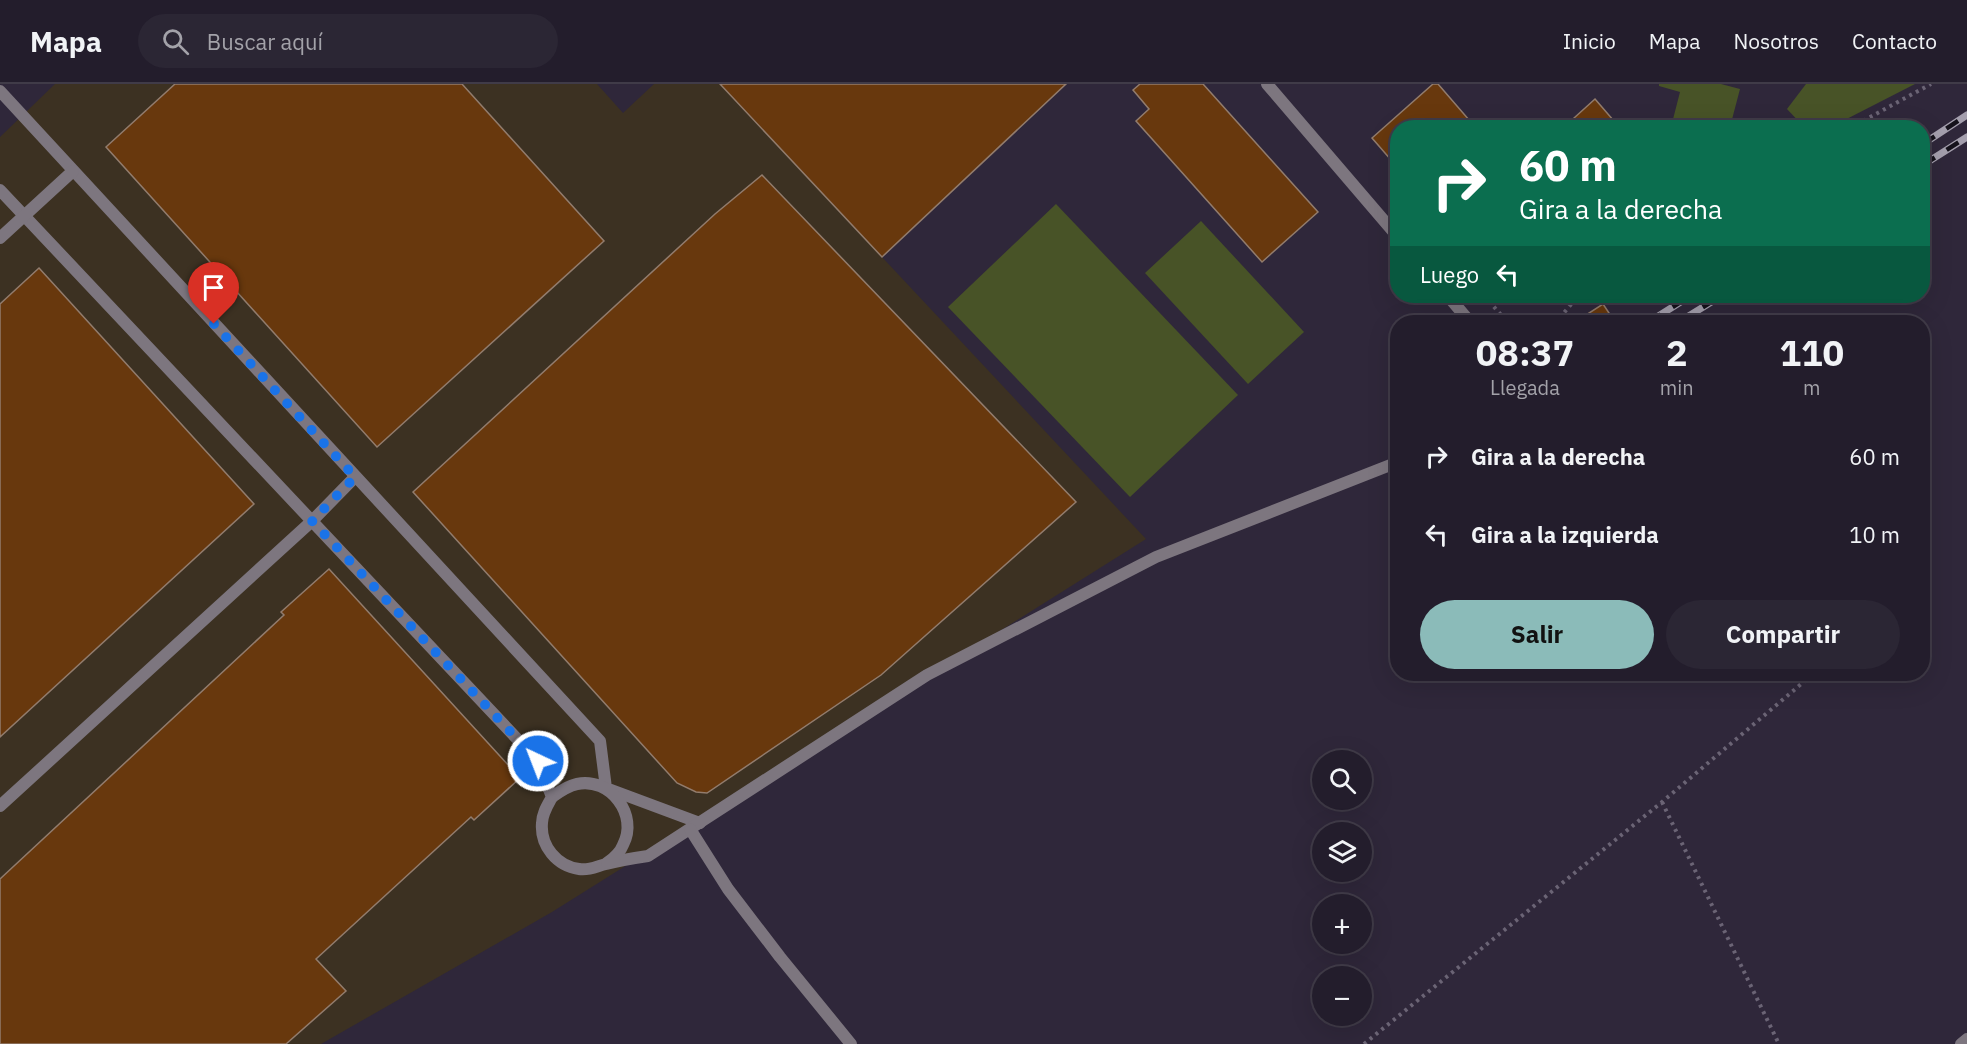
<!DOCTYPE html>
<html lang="es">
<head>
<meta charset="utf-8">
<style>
	body { margin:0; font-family:"IBM Plex Sans",sans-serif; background:#2b2634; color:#f1f3f6; height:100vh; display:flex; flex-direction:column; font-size:22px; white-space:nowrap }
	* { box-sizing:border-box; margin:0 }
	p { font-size:20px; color:#a3a2a9 }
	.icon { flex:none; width:33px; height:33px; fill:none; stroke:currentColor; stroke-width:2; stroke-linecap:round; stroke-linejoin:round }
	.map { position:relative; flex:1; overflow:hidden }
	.side { position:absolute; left:1390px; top:231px; width:540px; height:366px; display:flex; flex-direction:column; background:#231d2c; border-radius:24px; box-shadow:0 6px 24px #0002,0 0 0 2px #403b48 }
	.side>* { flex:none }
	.top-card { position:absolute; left:1390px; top:36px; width:540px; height:183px; border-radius:24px; box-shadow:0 6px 24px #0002,0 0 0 2px #403b48; background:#0b6e4f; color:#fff; overflow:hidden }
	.tools { position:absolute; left:1312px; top:666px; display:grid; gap:12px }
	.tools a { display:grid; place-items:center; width:60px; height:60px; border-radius:50%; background:#231d2c; box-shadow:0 6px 24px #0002,0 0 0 2px #403b48; font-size:30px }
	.pin { position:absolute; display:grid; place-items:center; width:51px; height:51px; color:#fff; margin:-62px -26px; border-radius:50% 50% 50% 0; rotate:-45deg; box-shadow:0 0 6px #0007 }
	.pin .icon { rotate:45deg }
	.me { position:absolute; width:66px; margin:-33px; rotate:317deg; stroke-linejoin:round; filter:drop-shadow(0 0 4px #0008) }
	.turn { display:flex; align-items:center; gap:21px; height:126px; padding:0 30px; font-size:27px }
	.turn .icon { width:78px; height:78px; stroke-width:2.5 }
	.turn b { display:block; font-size:42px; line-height:51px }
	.then { display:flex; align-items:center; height:57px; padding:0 30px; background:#0003; gap:12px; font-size:22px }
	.eta { display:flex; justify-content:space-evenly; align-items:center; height:102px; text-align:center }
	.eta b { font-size:36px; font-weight:700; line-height:42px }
	.button { display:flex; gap:12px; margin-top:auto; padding:12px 30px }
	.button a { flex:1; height:69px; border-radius:36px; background:#8bbbb9; color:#111; font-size:24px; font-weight:700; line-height:69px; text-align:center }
	.button a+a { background:#2b2634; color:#f1f3f6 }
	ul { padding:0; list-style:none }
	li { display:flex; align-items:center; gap:18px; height:78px; padding:0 30px }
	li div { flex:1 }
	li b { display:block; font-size:22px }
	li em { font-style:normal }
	header { display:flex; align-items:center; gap:36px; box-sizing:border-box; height:84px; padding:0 30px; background:#231d2c; border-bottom:2px solid #403b48 }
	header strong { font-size:28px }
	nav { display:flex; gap:33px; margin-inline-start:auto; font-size:21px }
	.search { width:420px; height:54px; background:#2b2634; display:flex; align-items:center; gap:15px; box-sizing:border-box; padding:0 21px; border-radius:33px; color:#a3a2a9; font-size:22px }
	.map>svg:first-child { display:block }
	.industrial { fill:#3c3122 }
	.green { fill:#485327 }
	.building { fill:#68380d; stroke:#927c6d; stroke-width:1.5 }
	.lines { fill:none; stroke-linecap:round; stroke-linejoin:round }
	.path { stroke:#6b6475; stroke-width:4; stroke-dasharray:3 4.5; stroke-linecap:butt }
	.minor { stroke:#7d767f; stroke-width:12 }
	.rail-casing { stroke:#a49fad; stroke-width:7 }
	.rail { stroke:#15121b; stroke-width:4.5; stroke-dasharray:14; stroke-linecap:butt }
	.route { stroke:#1a73e8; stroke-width:10; stroke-dasharray:0 18 }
</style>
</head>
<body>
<header>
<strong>Mapa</strong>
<div class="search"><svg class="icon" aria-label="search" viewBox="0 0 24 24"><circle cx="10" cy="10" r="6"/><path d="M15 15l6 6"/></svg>Buscar aquí</div>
<nav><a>Inicio</a><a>Mapa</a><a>Nosotros</a><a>Contacto</a></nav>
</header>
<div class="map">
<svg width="1967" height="960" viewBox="0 0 1967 960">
	<rect width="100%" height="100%" fill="#2f273a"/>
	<!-- industrial -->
	<path class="industrial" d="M55,0H597L623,29L654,0H720L1146,455L552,828L321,960H0V53Z"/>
	<!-- green -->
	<g class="green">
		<path d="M1659,0H1721L1740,5L1730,43H1671L1680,8L1659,2Z"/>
		<path d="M1806,0H1915L1831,43H1804L1787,25Z"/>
		<path d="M1056,120L1238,311L1130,413L948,223Z"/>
		<path d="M1201,137L1304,248L1248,300L1145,189Z"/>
	</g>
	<!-- building -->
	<g class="building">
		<path d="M175,0H462L604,157L377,363L106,63Z"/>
		<path d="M720,0H1066L882,173Z"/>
		<path d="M1140,0H1203L1318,128L1262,178L1136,37L1149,25L1133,6Z"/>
		<path d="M1433,0H1438L1476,44H1398V84L1372,54Z"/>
		<path d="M1595,15L1620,44H1563Z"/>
		<path d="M762,91L1076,418L881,591L707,709L696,708L677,699L413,408L715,130Z"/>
		<path d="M39,184L254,420L0,653V220Z"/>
		<path d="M1603,220L1615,238H1575Z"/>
		<path d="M329,485L520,694L474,736L471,733L316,875L346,907L286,960H0V795L284,531L281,528Z"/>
	</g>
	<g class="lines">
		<!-- path -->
		<g class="path">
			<path d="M1850,44L1931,0"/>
			<path d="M1489,217L1507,238"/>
			<path d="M1553,238L1563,230L1578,212"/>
			<path d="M1662,718L1779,960"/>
			<path d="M1364,960L1662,718L1813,590"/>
		</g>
		<!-- minor -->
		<g class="minor">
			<path d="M1267,0L1398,153"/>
			<path d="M0,7L600,657L606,704L700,739"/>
			<path d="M0,106L538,677L552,713C547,722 542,730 542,739C540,762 557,782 579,785C589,787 597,782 606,780C620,776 634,774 648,772L927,591L1156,473L1398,378"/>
			<path d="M0,154L73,87"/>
			<path d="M1448,212L1470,238"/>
			<path d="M552,713C559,708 567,702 577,700C610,693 639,731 623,761C620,769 614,774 607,779"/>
			<path d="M0,722L312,437L355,393"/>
			<path d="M690,745L728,805L780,873L851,960"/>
			<path d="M1961,960L1967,955"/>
		</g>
		<defs>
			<g id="rail">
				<path d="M1923,60L1967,31"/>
				<path d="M1923,81L1967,53"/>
				<path d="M1649,238L1690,212"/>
				<path d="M1679,238L1721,212"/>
			</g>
		</defs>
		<!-- rail casing -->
		<use href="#rail" class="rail-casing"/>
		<!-- rail -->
		<use href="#rail" class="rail"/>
	</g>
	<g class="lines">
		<!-- route -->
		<path class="route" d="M214,240L355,393L312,437L538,677"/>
	</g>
</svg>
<div class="tools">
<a><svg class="icon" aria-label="search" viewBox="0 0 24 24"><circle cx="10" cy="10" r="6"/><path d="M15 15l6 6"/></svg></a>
<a><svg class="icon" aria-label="layers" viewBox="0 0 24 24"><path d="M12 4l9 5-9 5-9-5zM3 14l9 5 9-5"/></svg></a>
<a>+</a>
<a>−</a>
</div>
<div class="pin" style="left:214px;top:240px;background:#d93025"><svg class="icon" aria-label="arrive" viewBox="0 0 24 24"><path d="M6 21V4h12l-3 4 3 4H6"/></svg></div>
<svg class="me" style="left:538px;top:677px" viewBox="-20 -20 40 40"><circle r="17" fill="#1a73e8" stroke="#fff" stroke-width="3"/><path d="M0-11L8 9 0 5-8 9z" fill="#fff"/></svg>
<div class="top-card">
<div class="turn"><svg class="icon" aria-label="right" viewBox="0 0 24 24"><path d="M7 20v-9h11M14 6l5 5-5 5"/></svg><div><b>60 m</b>Gira a la derecha</div></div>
<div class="then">Luego<svg class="icon" aria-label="left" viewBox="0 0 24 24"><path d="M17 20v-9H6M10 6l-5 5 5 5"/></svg></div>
</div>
<section class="side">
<div class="eta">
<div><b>08:37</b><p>Llegada</p></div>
<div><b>2</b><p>min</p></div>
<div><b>110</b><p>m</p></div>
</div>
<ul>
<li><svg class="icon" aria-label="right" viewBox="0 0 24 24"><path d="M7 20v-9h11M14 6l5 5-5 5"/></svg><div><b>Gira a la derecha</b></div><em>60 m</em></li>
<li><svg class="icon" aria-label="left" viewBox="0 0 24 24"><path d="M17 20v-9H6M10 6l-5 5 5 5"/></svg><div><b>Gira a la izquierda</b></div><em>10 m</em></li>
</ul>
<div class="button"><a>Salir</a><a>Compartir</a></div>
</section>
</div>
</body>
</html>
